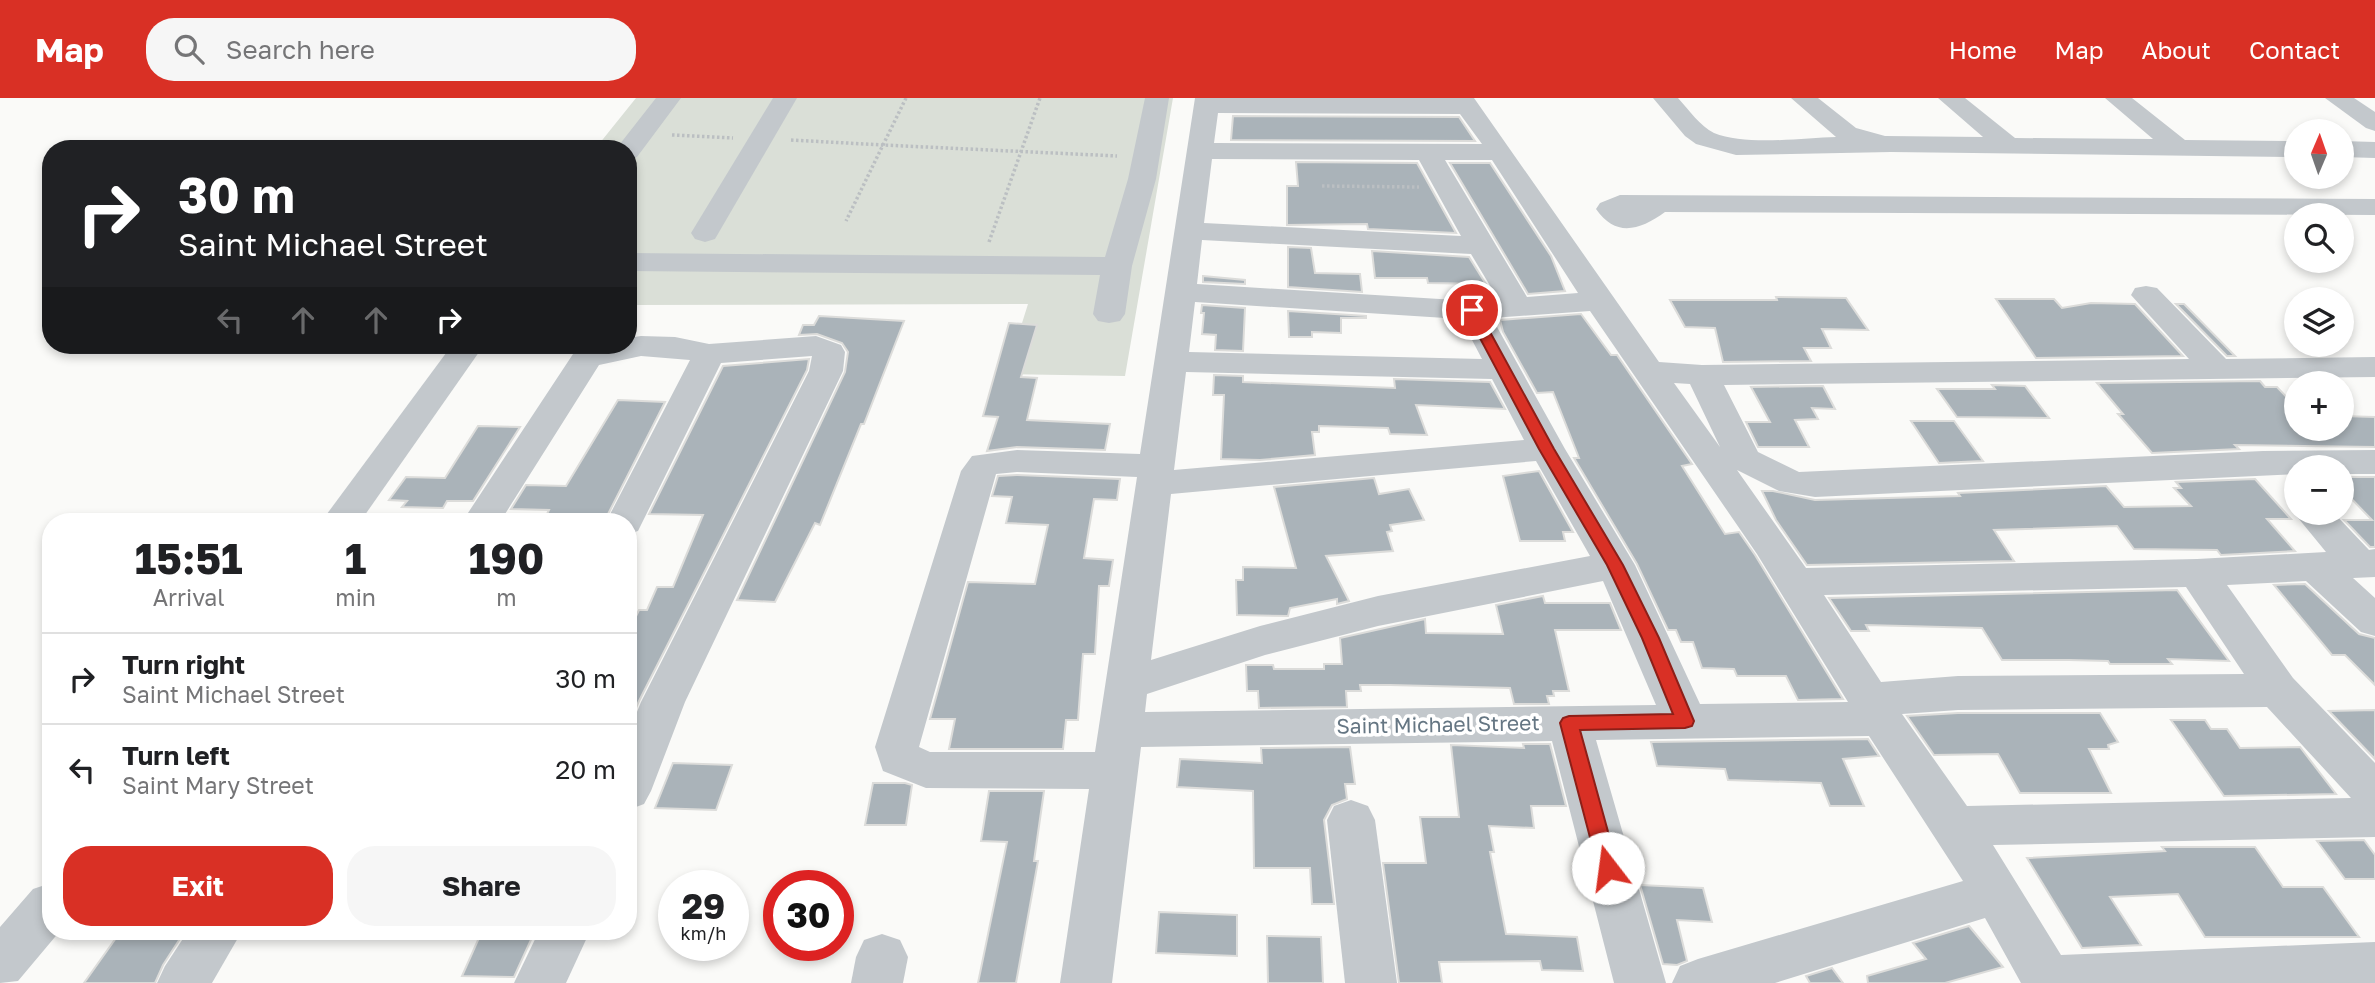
<!DOCTYPE html>
<html lang="en">
<head>
<meta charset="utf-8">
<style>
	body { margin:0; font-family:"Golos Text",sans-serif; background:#f6f6f6; color:#202124; height:100vh; display:flex; flex-direction:column; font-size:26px; white-space:nowrap }
	* { box-sizing:border-box; margin:0 }
	p { font-size:23px; color:#757577 }
	.icon { flex:none; width:38px; height:38px; fill:none; stroke:currentColor; stroke-width:2; stroke-linecap:round; stroke-linejoin:round }
	.map { position:relative; flex:1; overflow:hidden }
	.details { position:absolute; left:42px; top:415px; width:595px; height:427px; display:flex; flex-direction:column; background:#fff; border-radius:28px; box-shadow:0 4px 10px #0003 }
	.details>* { flex:none }
	.hud { position:absolute; left:42px; top:42px; width:595px; height:214px; border-radius:28px; box-shadow:0 4px 10px #0003; background:#202124; color:#fff; overflow:hidden }
	.needle { width:46px; rotate:2deg }
	.tools { position:absolute; left:2284px; top:21px; display:grid; gap:14px }
	.tools a { display:grid; place-items:center; width:70px; height:70px; border-radius:50%; background:#fff; box-shadow:0 4px 10px #0003; font-size:35px }
	.speed { position:absolute; left:658px; top:772px; display:flex; gap:14px; font-size:35px; font-weight:700; text-align:center }
	.speed>* { display:grid; place-content:center; width:91px; height:91px; border-radius:50%; background:#fff; box-shadow:0 4px 10px #0003; line-height:1 }
	.speed small { font-size:18px; font-weight:400 }
	.speed .limit { border:10px solid #d22; background:#fff; color:#111 }
	.pin { position:absolute; display:grid; place-items:center; width:60px; height:60px; color:#fff; margin:-30px; border:4px solid #fff; border-radius:50%; box-shadow:0 2px 7px #0007 }
	.me { position:absolute; width:77px; margin:-38px; rotate:345deg; stroke-linejoin:round; filter:drop-shadow(0 0 5px #0008) }
	.turn { display:flex; align-items:center; gap:24px; height:147px; padding:0 21px; font-size:32px }
	.turn .icon { width:91px; height:91px; stroke-width:2.5 }
	.turn b { display:block; font-size:49px; line-height:60px }
	.lanes { display:flex; align-items:center; height:66px; padding:0 21px; background:#0003; justify-content:center; gap:35px; direction:ltr }
	.lanes .off { opacity:.35 }
	.eta { display:flex; justify-content:space-evenly; align-items:center; height:119px; text-align:center }
	.eta b { font-size:42px; font-weight:700; line-height:49px }
	.action { display:flex; gap:14px; margin-top:auto; padding:14px 21px }
	.action a { flex:1; height:80px; border-radius:28px; background:#d93025; color:#fff; font-size:28px; font-weight:700; line-height:80px; text-align:center }
	.action a+a { background:#f6f6f6; color:#202124 }
	ul { padding:0; list-style:none }
	li { display:flex; align-items:center; gap:21px; height:91px; padding:0 21px; border-top:2px solid #e0e0e0 }
	li div { flex:1 }
	li b { display:block; font-size:26px }
	li em { font-style:normal }
	header { display:flex; align-items:center; gap:42px; box-sizing:border-box; height:98px; padding:0 35px; background:#d93025; color:#fff }
	header strong { font-size:33px }
	nav { display:flex; gap:38px; margin-inline-start:auto; font-size:24px }
	.search { width:490px; height:63px; background:#f6f6f6; display:flex; align-items:center; gap:18px; box-sizing:border-box; padding:0 24px; border-radius:28px; color:#757577; font-size:26px }
	.map>svg:first-child { display:block }
	.green { fill:#dadfd7 }
	.building { fill:#aab3b9; stroke:#dcdcda; stroke-width:2 }
	.lines { fill:none; stroke-linecap:round; stroke-linejoin:round }
	.path { stroke:#bbbfc2; stroke-width:3.5; stroke-dasharray:2.5 2.5; stroke-linecap:butt }
	.minor { fill:#c3c8cc; fill-rule:evenodd }
	.route { fill:#d93025; stroke:#8d1f18; stroke-width:2 }
	.labels { text-anchor:middle; stroke-width:7; stroke-linejoin:round; paint-order:stroke }
	.street-label { font-size:21px; fill:#657683; stroke:#fff }
</style>
</head>
<body>
<header>
<strong>Map</strong>
<div class="search"><svg class="icon" aria-label="search" viewBox="0 0 24 24"><circle cx="10" cy="10" r="6"/><path d="M15 15l6 6"/></svg>Search here</div>
<nav><a>Home</a><a>Map</a><a>About</a><a>Contact</a></nav>
</header>
<div class="map">
<svg width="2375" height="885" viewBox="0 0 2375 885">
	<rect width="100%" height="100%" fill="#fafaf8"/>
	<!-- green -->
	<path class="green" d="M636,0H1173L1125,278L1006,276L1028,206L628,207V51H595Z"/>
	<!-- building -->
	<g class="building">
		<path d="M1233,18L1459,19L1475,43L1231,42Z"/>
		<path d="M1296,64L1417,65L1456,135L1368,131L1367,126L1287,127V88H1298Z"/>
		<path d="M1450,65H1490L1551,158L1565,193L1528,196Z"/>
		<path d="M1288,149L1311,150L1315,175L1360,176L1362,194L1288,189Z"/>
		<path d="M1372,153L1469,159L1494,199H1491L1486,186L1428,185L1427,180H1375Z"/>
		<path d="M1203,178L1245,182V186L1203,184Z"/>
		<path d="M1776,199L1846,200L1868,232L1822,231L1831,250H1804L1811,263L1723,264L1715,230L1685,229L1670,202H1777Z"/>
		<path d="M1996,201H2054L2062,210L2091,205L2135,206L2183,258L2036,260Z"/>
		<path d="M2176,206H2184L2235,258H2227Z"/>
		<path d="M1202,207L1245,210L1243,253L1215,252L1216,237L1202,236L1204,215H1201Z"/>
		<path d="M1288,213L1366,218V220H1341V235L1312,234V239H1289Z"/>
		<path d="M1581,216L1611,257H1617L1692,366L1682,368L1725,436L1739,434L1755,457L1843,601L1798,602L1786,578H1737L1734,571L1702,570L1693,544H1681L1676,532H1668L1637,466L1574,360H1579L1553,294L1537,295L1503,234L1500,222Z"/>
		<path d="M819,218L904,223L864,326H861L820,427L815,425L775,504L737,502L845,274L848,254L842,245L817,236L799,237L803,227H814Z"/>
		<path d="M1009,225L1037,227L1021,279L1037,280L1027,322L1110,326L1105,352L1017,349L987,353L998,319L983,318Z"/>
		<path d="M809,261L807,272L639,603L628,628V535L639,512H647L657,489H673L703,417L649,416L723,268Z"/>
		<path d="M1214,277L1243,278V284L1395,290L1394,281L1490,284L1505,311L1416,307L1427,337L1390,336L1388,330L1319,328V334H1312L1315,357L1260,362L1221,361L1224,297H1213Z"/>
		<path d="M2260,283L2265,289H2277L2296,309V331H2342V318L2375,319V349L2235,347L2239,351L2152,355L2118,316H2123L2097,285Z"/>
		<path d="M1992,287L2025,288L2049,320L1957,319L1937,291H1995Z"/>
		<path d="M1823,288L1835,311L1812,310L1818,321L1795,322L1809,349H1758L1746,324H1770L1751,289Z"/>
		<path d="M618,302L665,304L604,424H543L549,412L511,411L526,387L566,388Z"/>
		<path d="M1911,323H1954L1983,363L1939,365Z"/>
		<path d="M478,328L520,329L473,403H447L443,410L402,409L407,403L389,402L406,379L445,380Z"/>
		<path d="M1539,373L1573,434H1563L1565,443H1520L1503,378Z"/>
		<path d="M1017,377L1120,381L1117,402L1094,401L1084,460L1113,462L1109,488H1099L1095,556H1083L1078,622H1066L1063,651H949L955,621H930L968,484L1035,486L1048,427L1006,425L1012,399L992,398L998,378Z"/>
		<path d="M2342,379H2375V449H2370L2344,422H2372L2342,391Z"/>
		<path d="M1374,380L1379,396L1409,391L1424,422L1390,427L1392,433L1387,434L1393,453L1326,458L1349,503L1337,506V501L1290,510L1288,518L1237,517L1236,482H1243V469L1296,470L1274,389Z"/>
		<path d="M2255,381L2291,421H2267L2295,453L2221,457L2217,452L2134,451L2117,428L1994,432L2014,463L1807,467L1776,422L1762,393H1773L1815,402L1960,398L1958,395L2106,388L2124,409L2191,408L2174,390H2181L2176,384Z"/>
		<path d="M2305,486L2359,536L2375,540V587L2345,557H2332L2274,487Z"/>
		<path d="M2177,492L2229,563L2168,561L2172,566H2110L2108,563L2069,562H2002L1982,530L1866,527L1869,533H1851L1829,500Z"/>
		<path d="M1543,498L1545,505H1610L1621,532H1555L1569,593H1553L1554,598H1547L1549,606H1514L1510,590L1390,587H1360L1361,593H1346L1347,609L1259,610L1258,593H1247L1246,567H1273L1274,571H1324V566H1342L1340,540L1425,521L1426,535L1503,536L1496,507Z"/>
		<path d="M2375,612V661L2329,613Z"/>
		<path d="M1958,615H2100L2118,644L2108,647L2109,651H2089L2111,695H2020L1998,656L1934,657L1907,618Z"/>
		<path d="M2171,622H2205L2211,631H2227L2240,650L2300,649L2336,696L2224,698Z"/>
		<path d="M1868,641L1879,658L1843,661L1864,708H1830L1821,685L1728,682L1725,671L1657,668L1651,644Z"/>
		<path d="M1523,646H1550L1566,708H1531L1534,730L1489,728L1494,754H1490L1506,836L1577,839L1583,873L1542,872L1540,863L1439,864L1442,885H1399L1383,765H1426L1420,719H1459L1451,647L1524,650Z"/>
		<path d="M1350,649L1355,686H1345L1347,701L1332,707L1324,722L1334,806H1312L1310,770H1254L1253,693L1177,689L1180,661L1262,665L1261,650Z"/>
		<path d="M673,665L732,667L716,712L655,710Z"/>
		<path d="M873,685H905L912,687L906,727H865Z"/>
		<path d="M989,693H1044L1034,763H1038L1016,885H978L1007,744L981,743Z"/>
		<path d="M2364,742L2375,757V781H2345L2317,743Z"/>
		<path d="M2162,749H2255L2283,789H2323L2359,839H2205L2178,796L2110,799L2141,847L2082,850L2027,760L2165,753Z"/>
		<path d="M1640,787L1703,790L1712,824L1677,822L1687,863L1677,867L1663,866Z"/>
		<path d="M1159,814L1237,817V858L1156,855Z"/>
		<path d="M1969,828L2003,869L1945,885H1868L1867,878L1926,861L1913,845Z"/>
		<path d="M121,833H185L163,867L155,885H84Z"/>
		<path d="M482,833H535L514,879L462,878Z"/>
		<path d="M1267,838L1321,839L1323,885H1268Z"/>
		<path d="M1832,870L1843,885H1810L1806,878Z"/>
	</g>
	<g class="lines">
		<!-- path -->
		<g class="path">
			<path d="M906,0L883,47L1117,58"/>
			<path d="M672,37L733,40"/>
			<path d="M791,42L883,47L846,123"/>
			<path d="M1322,88L1419,89"/>
			<path d="M989,144L1040,0"/>
		</g>
		<!-- minor -->
		<g class="minor">
			<path d="M656,0H681L637,59L628,61V51H616Z"/>
			<path d="M773,0H797L715,141L705,144L695,141L691,135Z"/>
			<path d="M1145,0H1169L1156,81L1132,168L1125,216L1120,223L1109,225L1098,223L1093,216L1100,177L628,173V155L1105,159L1128,81Z"/>
			<path d="M1195,0H1474L1659,264L1702,267L2189,261L2131,197L2135,190L2146,188L2157,190L2226,261L2375,259V279L1724,287L1758,354L1799,374L2263,353L2375,352V376H2342V369H2296V376L1815,399L1779,393L1737,372L1806,470L2197,461L2326,454L2294,415L2296,412V415H2334L2369,452L2375,451V479L2353,480L2375,500V538L2361,534L2306,483L2227,487L2293,580L2375,665V739L1993,747L2061,857L2375,844V885H2021L1985,820L1775,885H1672L1680,868L1698,861L1963,783L1869,638L1596,642L1666,885H1614L1552,643L1141,649L1112,885H1060L1089,691L926,690L883,673L875,649L961,373L972,358L1017,352L1140,356ZM1218,15L1460,16L1482,46L1214,45ZM1212,61L1419,62L1461,138L1204,125ZM1445,62H1492L1578,195L1527,199ZM1202,142L1471,156L1498,201L1472,203L1197,186ZM1195,204L1461,221L1482,261L1189,254ZM1590,213L1757,456L1848,604L1700,606L1635,467L1565,351L1492,220ZM1186,274L1492,281L1524,342L1174,372ZM1674,285L1690,286L1720,349ZM1536,363L1590,458L1378,498L1260,528L1151,562L1171,396ZM1017,374L1137,379L1095,654H930L919,649L996,376ZM1603,483L1656,607L1145,614L1147,596L1265,557L1378,528ZM2186,489L2244,576L1958,578L1881,584L1824,497ZM2267,609L2351,700L1967,708L1902,616L1958,612Z"/>
			<path d="M1653,0H1678C1689,12 1700,28 1714,35C1746,48 1801,40 1836,39L1791,0H1818L1856,30L1885,38L1983,39L1938,0H1965L2015,40L2153,41L2105,0H2132L2185,42L2296,43V59L1891,54L1736,57L1696,46L1685,38Z"/>
			<path d="M2325,0H2354L2375,14V33L2366,30Z"/>
			<path d="M2342,43L2375,44V60L2342,59Z"/>
			<path d="M1620,97L2375,101V117L1665,114C1640,132 1616,140 1596,111L1600,105Z"/>
			<path d="M641,238L675,239L709,246L816,238L841,247L845,254L843,273L685,604L651,693L644,706L628,712V636L641,604L809,273L812,258L721,265L638,433L628,436V424H606L690,262L641,258L599,267L500,424H462L575,253L594,247H628V240Z"/>
			<path d="M452,247H484L360,424H321Z"/>
			<path d="M1351,702L1368,708L1375,722L1397,885H1345L1327,722L1334,708Z"/>
			<path d="M51,785V833H60L18,883L0,885V829L33,791Z"/>
			<path d="M188,833H242L212,885H157L165,868Z"/>
			<path d="M539,833H590L566,885H514Z"/>
			<path d="M882,836L900,842L908,859L903,885H851L856,859L864,842Z"/>
		</g>
	</g>
	<!-- route -->
	<path class="route" d="M1472,208L1478,212L1554,351L1623,467L1659,540L1694,623L1692,628L1685,630L1580,632L1618,770L1615,776L1608,778L1601,776L1598,770L1560,625L1563,620L1569,618L1673,616L1642,540L1607,467L1539,351L1465,212Z"/>
	<g class="labels">
		<!-- street labels -->
		<g class="street-label">
			<text transform="translate(1438 627) rotate(-1)" y="7">Saint Michael Street</text>
		</g>
	</g>
</svg>
<div class="tools">
<a><svg class="needle" viewBox="-14 -14 28 28"><path d="M0-13l5 13h-10z" fill="#e53935"/><path d="M0 13l5-13h-10z" fill="#757577"/></svg></a>
<a><svg class="icon" aria-label="search" viewBox="0 0 24 24"><circle cx="10" cy="10" r="6"/><path d="M15 15l6 6"/></svg></a>
<a><svg class="icon" aria-label="layers" viewBox="0 0 24 24"><path d="M12 4l9 5-9 5-9-5zM3 14l9 5 9-5"/></svg></a>
<a>+</a>
<a>−</a>
</div>
<div class="speed"><div>29<small>km/h</small></div><div class="limit">30</div></div>
<div class="pin" style="left:1472px;top:212px;background:#d93025"><svg class="icon" aria-label="arrive" viewBox="0 0 24 24"><path d="M6 21V4h12l-3 4 3 4H6"/></svg></div>
<svg class="me" style="left:1608px;top:770px" viewBox="-20 -20 40 40"><circle r="19" fill="#fff"/><path d="M0-13L10 11 0 6-10 11z" fill="#d93025"/></svg>
<div class="hud">
<div class="turn"><svg class="icon" aria-label="right" viewBox="0 0 24 24"><path d="M7 20v-9h11M14 6l5 5-5 5"/></svg><div><b>30 m</b>Saint Michael Street</div></div>
<div class="lanes"><svg class="icon off" aria-label="left" viewBox="0 0 24 24"><path d="M17 20v-9H6M10 6l-5 5 5 5"/></svg><svg class="icon off" aria-label="ahead" viewBox="0 0 24 24"><path d="M12 20V5M6 11l6-6 6 6"/></svg><svg class="icon off" aria-label="ahead" viewBox="0 0 24 24"><path d="M12 20V5M6 11l6-6 6 6"/></svg><svg class="icon" aria-label="right" viewBox="0 0 24 24"><path d="M7 20v-9h11M14 6l5 5-5 5"/></svg></div>
</div>
<section class="details">
<div class="eta">
<div><b>15:51</b><p>Arrival</p></div>
<div><b>1</b><p>min</p></div>
<div><b>190</b><p>m</p></div>
</div>
<ul>
<li><svg class="icon" aria-label="right" viewBox="0 0 24 24"><path d="M7 20v-9h11M14 6l5 5-5 5"/></svg><div><b>Turn right</b><p>Saint Michael Street</p></div><em>30 m</em></li>
<li><svg class="icon" aria-label="left" viewBox="0 0 24 24"><path d="M17 20v-9H6M10 6l-5 5 5 5"/></svg><div><b>Turn left</b><p>Saint Mary Street</p></div><em>20 m</em></li>
</ul>
<div class="action"><a>Exit</a><a>Share</a></div>
</section>
</div>
</body>
</html>
